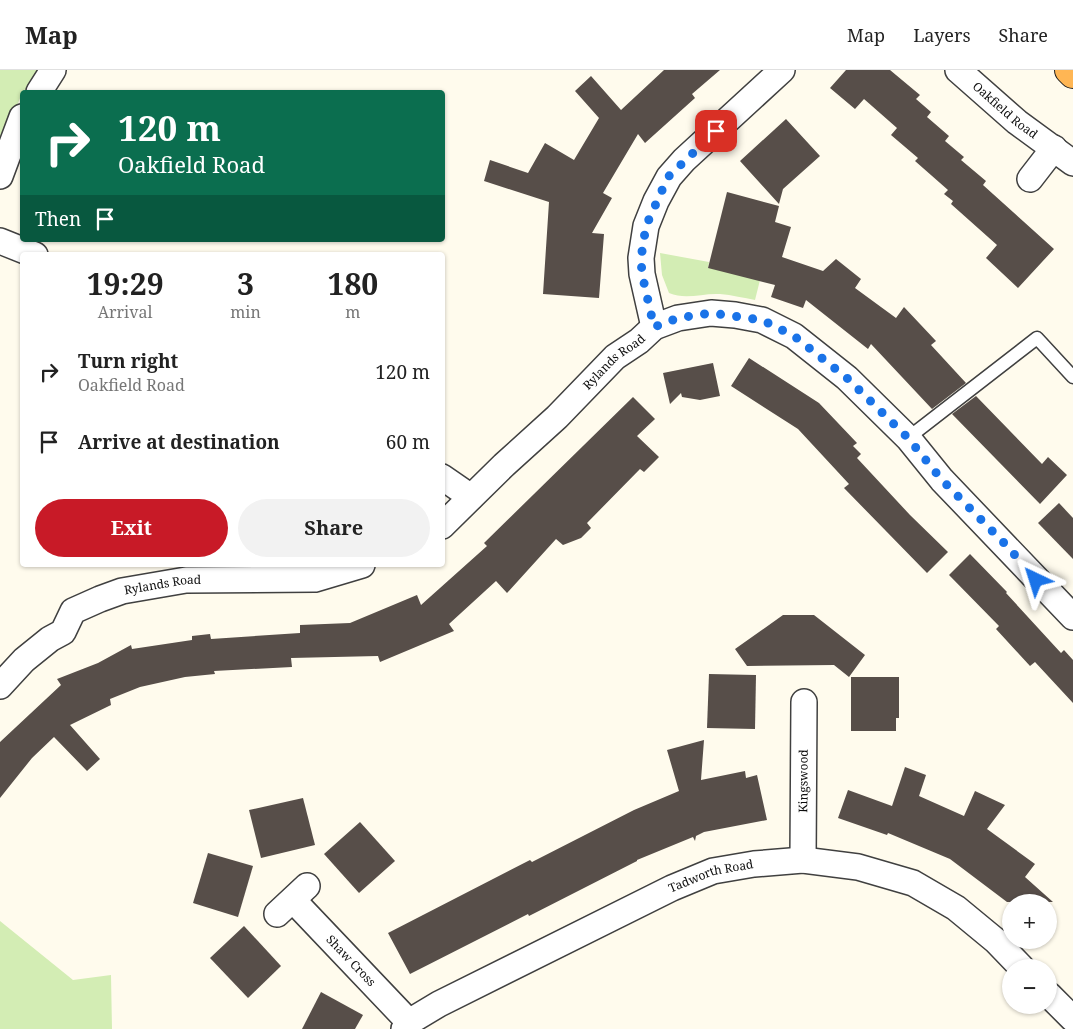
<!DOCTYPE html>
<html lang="en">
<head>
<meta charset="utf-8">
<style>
	body { margin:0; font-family:"Noto Serif",serif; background:#f2f2f2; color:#222; height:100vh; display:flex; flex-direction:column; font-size:19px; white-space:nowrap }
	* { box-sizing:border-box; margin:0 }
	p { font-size:16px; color:#767676 }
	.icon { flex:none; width:28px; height:28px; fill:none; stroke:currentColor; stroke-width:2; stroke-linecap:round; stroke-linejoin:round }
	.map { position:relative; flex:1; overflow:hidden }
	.sheet { position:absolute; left:20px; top:182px; width:425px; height:315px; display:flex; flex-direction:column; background:#fff; border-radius:5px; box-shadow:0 1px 4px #0004 }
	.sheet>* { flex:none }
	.guide { position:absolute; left:20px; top:20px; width:425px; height:152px; border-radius:5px; box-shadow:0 1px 4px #0004; background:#0b6e4f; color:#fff; overflow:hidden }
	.fabs { position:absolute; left:1002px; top:824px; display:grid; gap:10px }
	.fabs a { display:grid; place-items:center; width:55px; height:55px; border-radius:50%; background:#fff; box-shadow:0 1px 4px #0004; font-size:25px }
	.pin { position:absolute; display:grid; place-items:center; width:42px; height:42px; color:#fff; margin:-21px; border-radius:10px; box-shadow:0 2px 8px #0006 }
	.me { position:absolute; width:55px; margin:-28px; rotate:319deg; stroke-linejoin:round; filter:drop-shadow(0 0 4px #0008) }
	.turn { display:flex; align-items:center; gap:18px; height:105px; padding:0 15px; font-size:22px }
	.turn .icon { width:65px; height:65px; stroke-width:2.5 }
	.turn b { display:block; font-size:35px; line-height:42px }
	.then { display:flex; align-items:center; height:48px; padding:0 15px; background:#0003; gap:10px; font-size:19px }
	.eta { display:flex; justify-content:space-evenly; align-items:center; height:85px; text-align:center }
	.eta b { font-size:30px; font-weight:700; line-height:35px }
	.button { display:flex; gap:10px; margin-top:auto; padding:10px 15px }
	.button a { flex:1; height:58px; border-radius:30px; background:#c81a27; color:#fff; font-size:20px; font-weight:700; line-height:58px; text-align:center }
	.button a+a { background:#f2f2f2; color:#222 }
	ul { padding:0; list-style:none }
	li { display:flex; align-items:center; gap:15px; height:70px; padding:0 15px }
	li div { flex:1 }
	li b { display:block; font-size:19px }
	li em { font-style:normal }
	header { display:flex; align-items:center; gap:30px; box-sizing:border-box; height:70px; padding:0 25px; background:#fff; border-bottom:1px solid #e0e0e0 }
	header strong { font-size:24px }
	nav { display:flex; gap:28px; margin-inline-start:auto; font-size:18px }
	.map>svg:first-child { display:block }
	.green { fill:#d3edb4 }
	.building { fill:#574e49 }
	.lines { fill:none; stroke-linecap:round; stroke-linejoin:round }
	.service-casing { stroke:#404040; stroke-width:15 }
	.minor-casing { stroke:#404040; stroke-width:28 }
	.trunk-casing { stroke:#1e1e1e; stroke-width:30 }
	.service { stroke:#fff; stroke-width:12 }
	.minor { stroke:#fff; stroke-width:25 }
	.trunk { stroke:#ffb654; stroke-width:28 }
	.route { stroke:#1a73e8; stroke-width:9; stroke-dasharray:0 16.2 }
	.labels { text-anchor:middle; stroke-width:5; stroke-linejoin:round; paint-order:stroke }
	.street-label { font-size:12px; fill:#0d0d0d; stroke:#fff }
</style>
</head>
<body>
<header>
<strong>Map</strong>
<nav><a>Map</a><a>Layers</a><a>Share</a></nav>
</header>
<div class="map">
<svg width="1073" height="959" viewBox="0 0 1073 959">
	<rect width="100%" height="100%" fill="#fffbed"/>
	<!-- green -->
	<g class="green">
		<path d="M0,0H40L25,22H22C22,27 4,62 0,70Z"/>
		<path d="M660,183L709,192L708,198H763L755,230C744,228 732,225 720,224C702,223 686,230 669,223L662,205Z"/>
		<path d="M0,851L73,910L111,905L112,959H0Z"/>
	</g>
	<!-- building -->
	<g class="building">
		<path d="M664,0H720L692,24L695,28L645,73L638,64L603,123L612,128L592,163L604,164L599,228L543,224L549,132L484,111L490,90L528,103L545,73L574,90L599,48L575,21L591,6L621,40Z"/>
		<path d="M846,0H890L920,25L916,29L931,42L927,47L949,66L945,71L964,87L961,90L986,111L983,115L1054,179L1018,218L986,188L997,175L951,134L953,131L944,124L948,120L915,91L918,88L891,65L897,58L864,29L855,39L830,18Z"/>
		<path d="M786,49L820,86L783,119L779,134L740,91Z"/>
		<path d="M727,122L779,136L775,152L791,157L782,187L823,201L836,189L861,209L855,218L896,248L904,237L936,271L931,275L966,313L932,339L871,274L868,279L806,230L803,238L771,227L775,215L708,198Z"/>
		<path d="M749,288L819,333L857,373L853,376L861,384L857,388L910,445L948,482L927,503L844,418L849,414L798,359L731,316Z"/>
		<path d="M713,293L720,326L700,330L682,327L681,323L670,334L663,303Z"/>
		<path d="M976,326L1042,394L1048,387L1067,405L1040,434L952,344Z"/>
		<path d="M633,327L655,349L637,366L659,387L644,402L640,399L587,453L591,458L581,468L563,475L556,469L507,523L496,511L449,554L454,561L380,592L378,586L291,588L292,597L214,601L215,604L185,607L140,617L110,629L111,635L70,655L100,689L87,701L54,667L32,688L0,728V672L61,615L57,609L98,593L131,575L132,579L192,570V566L210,564L211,569L300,563V555L350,553L417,525L421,535L487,476L484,473Z"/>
		<path d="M1059,433L1073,448V489L1038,453Z"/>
		<path d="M970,484L1007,522L1006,523L1061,583L1064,580L1073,590V633L1035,592L1030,596L996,559L999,556L949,505Z"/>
		<path d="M783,545H814L865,585L849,607L834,595L747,596L735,579Z"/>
		<path d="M709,604L756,605L755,659L707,658Z"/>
		<path d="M851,607H899V648H896V661H851Z"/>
		<path d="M704,670L701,710L745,701L746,708L757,705L767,750L704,762L696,766L695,771L693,767L637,790V791L529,846L528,844L410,904L388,863L530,790L532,792L634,740L679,721L667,680Z"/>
		<path d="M905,697L926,705L919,726L964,746L975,721L1005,735L987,759L1035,794L1025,807L1053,832H1007L950,789L888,763L887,765L838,748L848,720L892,736Z"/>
		<path d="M303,728L315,775L261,788L249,740Z"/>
		<path d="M360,752L395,791L359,823L324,784Z"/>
		<path d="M208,783L253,796L238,847L193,833Z"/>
		<path d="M244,856L281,896L248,928L210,888Z"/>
		<path d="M321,922L363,945L355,959H302Z"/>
	</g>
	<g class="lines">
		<defs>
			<path id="service" d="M908,368L1037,268L1073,307"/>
			<g id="minor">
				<path id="s1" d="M958,0L1017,52L1073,93"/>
				<path d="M39,22L53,0"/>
				<path d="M0,106L22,47"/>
				<path d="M1030,109L1054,78"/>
				<path d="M0,171L35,185"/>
				<path d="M654,257L642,204L641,188L646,156L656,131L669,107L684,90L782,0"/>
				<path d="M442,407L471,427"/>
				<path id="s2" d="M442,456L504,395L557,347L615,287L639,271L654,257L678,248L711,243L735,245L762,250L794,266L847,308L908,368L942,410L1073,547"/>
				<path id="s3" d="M0,616L24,590L50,569L63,562L73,541L100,529L122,521L186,510L315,509L362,495"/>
				<path id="s4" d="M803,790L804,632"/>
				<path id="s5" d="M293,830L409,952"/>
				<path d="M277,844L307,816"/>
				<path d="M1049,925L1073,949"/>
				<path id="s6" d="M404,959L409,952L439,934L672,818L713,801L754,794L803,790L858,797L913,813L956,838L996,871L1022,898"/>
			</g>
			<path id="trunk" d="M1069,0L1073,4"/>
		</defs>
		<!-- service casing -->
		<use href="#service" class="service-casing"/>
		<!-- minor casing -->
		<use href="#minor" class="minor-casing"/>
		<!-- trunk casing -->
		<use href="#trunk" class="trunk-casing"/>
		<!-- service -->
		<use href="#service" class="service"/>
		<!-- minor -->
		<use href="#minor" class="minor"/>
		<!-- trunk -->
		<use href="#trunk" class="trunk"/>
	</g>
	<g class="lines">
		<!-- route -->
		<path class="route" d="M716,61L668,107L646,156L641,188L642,204L654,257L678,248L711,243L762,250L794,266L847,308L908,368L942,410L1008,477L1036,510"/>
	</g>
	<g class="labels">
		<!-- street labels -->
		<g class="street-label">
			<text dy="4" stroke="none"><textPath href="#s1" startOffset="62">Oakfield Road</textPath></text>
			<text dy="4" stroke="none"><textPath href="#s2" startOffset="238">Rylands Road</textPath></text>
			<text dy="4" stroke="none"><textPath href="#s3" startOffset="201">Rylands Road</textPath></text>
			<text dy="4" stroke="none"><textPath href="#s4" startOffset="79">Kingswood</textPath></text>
			<text dy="4" stroke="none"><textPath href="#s6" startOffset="345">Tadworth Road</textPath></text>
			<text dy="4" stroke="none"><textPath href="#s5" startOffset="84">Shaw Cross</textPath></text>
		</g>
	</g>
</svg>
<div class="fabs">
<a>+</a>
<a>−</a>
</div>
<div class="pin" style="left:716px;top:61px;background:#d93025"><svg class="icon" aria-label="arrive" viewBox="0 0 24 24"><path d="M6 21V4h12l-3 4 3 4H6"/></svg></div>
<svg class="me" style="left:1036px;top:510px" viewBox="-20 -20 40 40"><path d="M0-17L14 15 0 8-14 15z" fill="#1a73e8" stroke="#fff" stroke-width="4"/></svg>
<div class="guide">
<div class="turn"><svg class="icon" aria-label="right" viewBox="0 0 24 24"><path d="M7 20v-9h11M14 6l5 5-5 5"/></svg><div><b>120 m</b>Oakfield Road</div></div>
<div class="then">Then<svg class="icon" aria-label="arrive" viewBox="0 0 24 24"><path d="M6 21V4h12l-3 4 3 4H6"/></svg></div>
</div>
<section class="sheet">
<div class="eta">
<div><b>19:29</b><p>Arrival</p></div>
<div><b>3</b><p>min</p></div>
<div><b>180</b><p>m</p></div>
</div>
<ul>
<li><svg class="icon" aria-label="right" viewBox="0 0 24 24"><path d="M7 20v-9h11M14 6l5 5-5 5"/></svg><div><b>Turn right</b><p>Oakfield Road</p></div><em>120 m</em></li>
<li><svg class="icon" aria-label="arrive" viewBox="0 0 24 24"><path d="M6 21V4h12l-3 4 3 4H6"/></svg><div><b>Arrive at destination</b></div><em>60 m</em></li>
</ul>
<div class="button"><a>Exit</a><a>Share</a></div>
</section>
</div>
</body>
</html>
